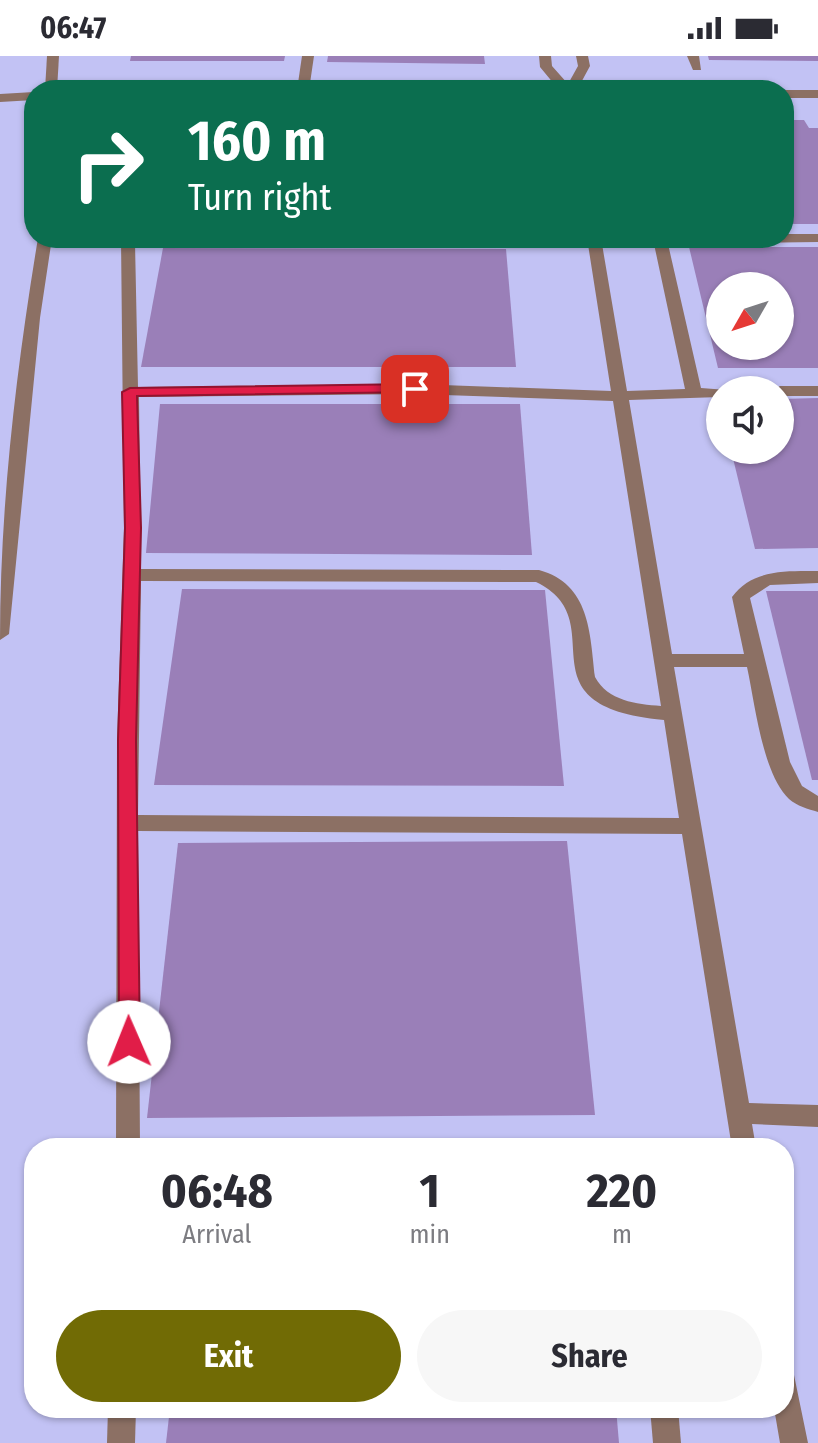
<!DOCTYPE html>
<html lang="en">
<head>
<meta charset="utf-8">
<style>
	body { margin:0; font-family:"Fira Sans Condensed",sans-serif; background:#f7f7f7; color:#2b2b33; height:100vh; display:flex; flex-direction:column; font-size:30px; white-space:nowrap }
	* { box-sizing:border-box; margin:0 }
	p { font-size:26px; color:#7c7c81 }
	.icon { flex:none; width:44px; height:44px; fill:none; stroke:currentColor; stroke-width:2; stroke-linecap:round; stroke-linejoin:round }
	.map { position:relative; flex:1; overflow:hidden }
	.drawer { position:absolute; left:24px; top:1082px; width:770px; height:280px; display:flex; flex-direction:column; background:#fff; border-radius:32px; box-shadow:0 2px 6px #0004 }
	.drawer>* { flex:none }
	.hud { position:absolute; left:24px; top:24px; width:770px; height:168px; border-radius:32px; box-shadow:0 2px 6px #0004; background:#0b6e4f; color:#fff; overflow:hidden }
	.needle { width:52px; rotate:231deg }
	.tools { position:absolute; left:706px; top:216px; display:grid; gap:16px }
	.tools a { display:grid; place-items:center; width:88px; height:88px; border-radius:50%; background:#fff; box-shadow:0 2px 6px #0004; font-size:40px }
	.pin { position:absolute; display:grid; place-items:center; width:68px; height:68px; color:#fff; margin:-34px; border-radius:16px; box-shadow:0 4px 12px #0006 }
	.me { position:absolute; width:88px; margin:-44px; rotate:359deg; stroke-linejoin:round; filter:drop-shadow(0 0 6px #0008) }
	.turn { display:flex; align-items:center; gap:28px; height:168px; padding:0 32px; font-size:36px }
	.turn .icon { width:104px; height:104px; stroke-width:2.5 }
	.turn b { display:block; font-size:56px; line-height:68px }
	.eta { display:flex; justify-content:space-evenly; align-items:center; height:136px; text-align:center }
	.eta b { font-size:48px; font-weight:700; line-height:56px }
	.action { display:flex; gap:16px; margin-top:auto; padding:16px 32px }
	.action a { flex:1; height:92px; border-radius:48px; background:#716b05; color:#fff; font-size:32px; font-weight:700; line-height:92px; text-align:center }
	.action a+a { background:#f7f7f7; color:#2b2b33 }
	.status { display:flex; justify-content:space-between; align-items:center; height:56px; padding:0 40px; background:#fff; direction:ltr }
	.status svg { height:22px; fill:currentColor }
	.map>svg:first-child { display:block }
	.building { fill:#9a7fb8; fill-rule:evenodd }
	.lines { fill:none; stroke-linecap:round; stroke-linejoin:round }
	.minor { fill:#8c7064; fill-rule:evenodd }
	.route { fill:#e11d48; stroke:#92132f; stroke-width:2 }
</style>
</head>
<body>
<div class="status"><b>06:47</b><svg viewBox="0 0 49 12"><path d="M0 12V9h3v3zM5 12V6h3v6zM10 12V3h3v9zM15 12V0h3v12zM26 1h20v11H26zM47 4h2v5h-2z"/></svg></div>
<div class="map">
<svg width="818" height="1387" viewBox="0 0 818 1387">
	<rect width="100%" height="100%" fill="#c2c2f4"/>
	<!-- building -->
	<g class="building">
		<path d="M131,0H285L284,5H130Z"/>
		<path d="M328,0H484L485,8L327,6Z"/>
		<path d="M708,0H818V5L709,4Z"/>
		<path d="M784,64H804L809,72H818V168H784Z"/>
		<path d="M689,191H818V312H718ZM720,230H780V290H720Z"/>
		<path d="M163,192L506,193L516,311H141Z"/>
		<path d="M818,342V492L755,493L731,394H780V343Z"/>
		<path d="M160,348H520L532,499L146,497Z"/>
		<path d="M182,533L545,534L564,730L154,729Z"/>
		<path d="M766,535H818V724H812Z"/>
		<path d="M567,785L595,1059L147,1062L178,787Z"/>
		<path d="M170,1352H616L619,1387H166Z"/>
	</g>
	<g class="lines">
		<!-- minor -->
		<g class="minor">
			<path d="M47,0H59L57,34H45Z"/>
			<path d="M302,0H314L309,34H297Z"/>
			<path d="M539,0H551L552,10L568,28L578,10L576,0H588L590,10L577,34H559L540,11Z"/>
			<path d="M687,0H699L701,14H693Z"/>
			<rect x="784" y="34" width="34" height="8"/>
			<path d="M34,36V44L0,46V38Z"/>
			<path d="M784,178H818V186L668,188L701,332L727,334H720V341L629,344L672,598H744L732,541C752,513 787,515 818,515V527L770,529L750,542L790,706L802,730L818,740V756C808,753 797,750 789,743C762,717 755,647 747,611H674L749,1047L818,1049V1071L752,1068L756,1092H732L682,778L138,775L140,1092H116L117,685L124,472L121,182H529L522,186L135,187L138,331L415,328L611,335L587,182H784ZM602,188H654L685,333L627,335ZM415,338L613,345L661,650C636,648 608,645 595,621C590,577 590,528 539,514L141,513L139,341ZM141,525L536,526C617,565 514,650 664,664L679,762L138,759Z"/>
			<path d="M38,182H52L40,262L9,578L0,584C0,450 16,315 38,182Z"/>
			<path d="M780,330H818V340H780V334H773Z"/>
			<path d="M784,1315L794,1319L808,1387H780L774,1352H784Z"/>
			<path d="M108,1352H136L135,1387H107Z"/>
			<path d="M650,1352H678L681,1387H653Z"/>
		</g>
	</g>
	<!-- route -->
	<path class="route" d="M415,328L421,330V336L137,340L141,472L136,685L140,986L137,993H122L119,986L118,685L125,472L122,336L130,332Z"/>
</svg>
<div class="tools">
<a><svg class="needle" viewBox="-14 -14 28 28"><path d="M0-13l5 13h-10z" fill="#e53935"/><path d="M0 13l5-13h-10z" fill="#7c7c81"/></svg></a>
<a><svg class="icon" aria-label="sound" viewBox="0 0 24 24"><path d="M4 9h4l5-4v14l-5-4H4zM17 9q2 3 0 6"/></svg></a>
</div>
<div class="pin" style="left:415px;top:333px;background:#d93025"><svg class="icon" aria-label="arrive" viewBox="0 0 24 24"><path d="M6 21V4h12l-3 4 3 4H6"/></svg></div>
<svg class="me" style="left:129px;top:986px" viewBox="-20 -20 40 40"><circle r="19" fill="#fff"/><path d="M0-13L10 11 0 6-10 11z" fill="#e11d48"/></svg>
<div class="hud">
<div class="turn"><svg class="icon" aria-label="right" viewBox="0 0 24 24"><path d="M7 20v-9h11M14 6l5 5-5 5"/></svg><div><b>160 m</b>Turn right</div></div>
</div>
<section class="drawer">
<div class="eta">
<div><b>06:48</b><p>Arrival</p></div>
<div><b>1</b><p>min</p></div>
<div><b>220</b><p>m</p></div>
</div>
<div class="action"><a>Exit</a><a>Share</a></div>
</section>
</div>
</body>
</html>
